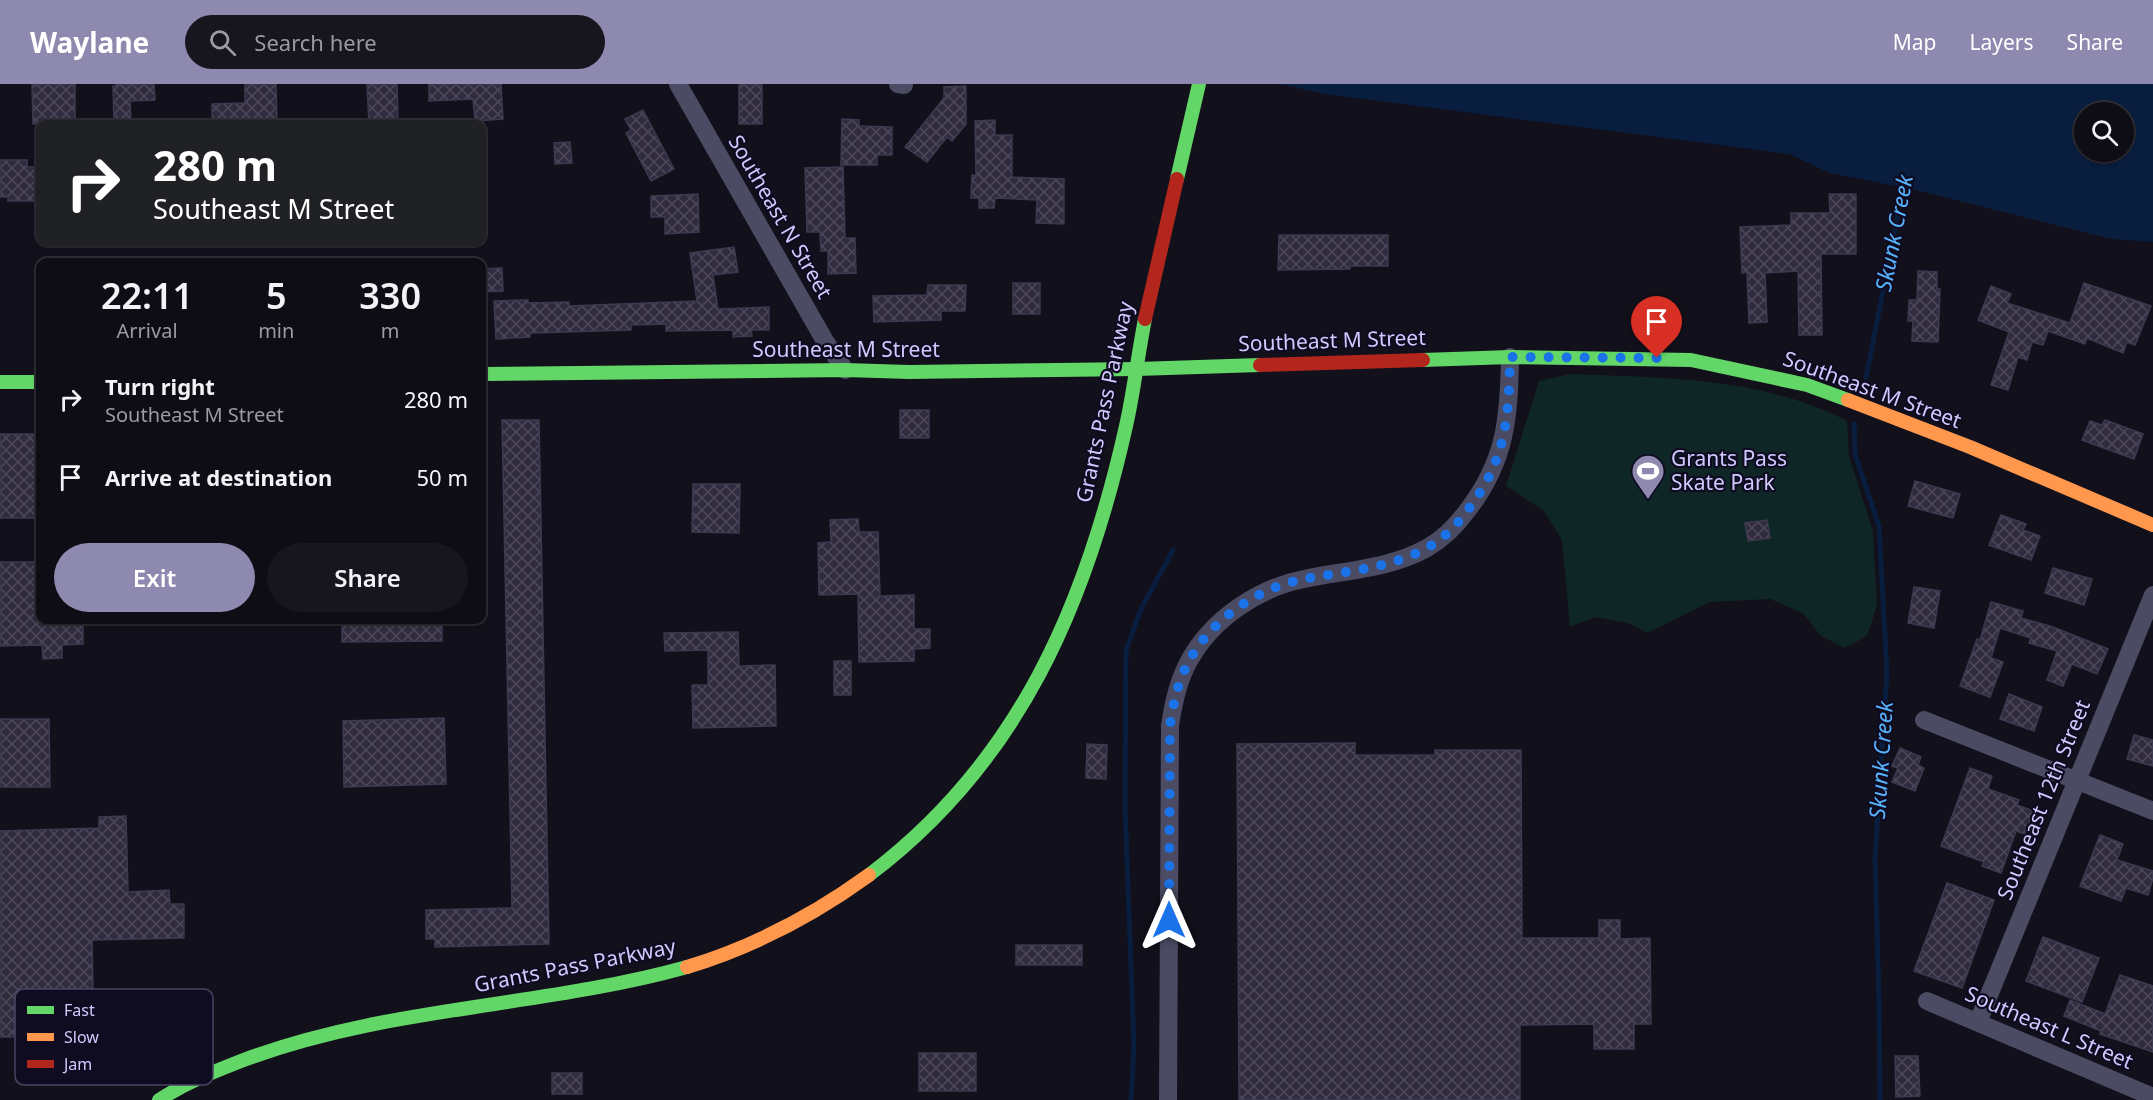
<!DOCTYPE html>
<html lang="en">
<head>
<meta charset="utf-8">
<style>
	body { margin:0; font-family:"Noto Sans",sans-serif; background:#17151d; color:#f1f3f6; height:100vh; display:flex; flex-direction:column; font-size:22px; white-space:nowrap }
	* { box-sizing:border-box; margin:0 }
	p { font-size:20px; color:#9b9ba0 }
	.icon { flex:none; width:33px; height:33px; fill:none; stroke:currentColor; stroke-width:2; stroke-linecap:round; stroke-linejoin:round }
	.map { position:relative; flex:1; overflow:hidden }
	.side { position:absolute; left:36px; top:174px; width:450px; height:366px; display:flex; flex-direction:column; background:#0e0c14; border-radius:12px; box-shadow:0 2px 4px #0004,0 0 0 2px #2e2c34 }
	.side>* { flex:none }
	.top-card { position:absolute; left:36px; top:36px; width:450px; height:126px; border-radius:12px; box-shadow:0 2px 4px #0004,0 0 0 2px #2e2c34; background:#202124; color:#fff; overflow:hidden }
	.buttons { position:absolute; left:2074px; top:18px; display:grid; gap:12px }
	.buttons a { display:grid; place-items:center; width:60px; height:60px; border-radius:50%; background:#0e0c14; box-shadow:0 2px 4px #0004,0 0 0 2px #2e2c34; font-size:30px }
	.pin { position:absolute; display:grid; place-items:center; width:51px; height:51px; color:#fff; margin:-62px -26px; border-radius:50% 50% 50% 0; rotate:-45deg; box-shadow:0 0 6px #0007 }
	.pin .icon { rotate:45deg }
	.me { position:absolute; width:66px; margin:-33px; rotate:0deg; stroke-linejoin:round; filter:drop-shadow(0 0 4px #0008) }
	.turn { display:flex; align-items:center; gap:21px; height:126px; padding:0 18px; font-size:27px }
	.turn .icon { width:78px; height:78px; stroke-width:2.5 }
	.turn b { display:block; font-size:42px; line-height:51px }
	.eta { display:flex; justify-content:space-evenly; align-items:center; height:102px; text-align:center }
	.eta b { font-size:36px; font-weight:600; line-height:42px }
	.cta { display:flex; gap:12px; margin-top:auto; padding:12px 18px }
	.cta a { flex:1; height:69px; border-radius:36px; background:#8e89af; color:#fff; font-size:24px; font-weight:600; line-height:69px; text-align:center }
	.cta a+a { background:#17151d; color:#f1f3f6 }
	ul { padding:0; list-style:none }
	li { display:flex; align-items:center; gap:18px; height:78px; padding:0 18px }
	li div { flex:1 }
	li b { display:block; font-size:22px }
	li em { font-style:normal }
	header { display:flex; align-items:center; gap:36px; box-sizing:border-box; height:84px; padding:0 30px; background:#8e89af; color:#fff }
	header strong { font-size:28px }
	nav { display:flex; gap:33px; margin-inline-start:auto; font-size:21px }
	.search { width:420px; height:54px; background:#17151d; display:flex; align-items:center; gap:15px; box-sizing:border-box; padding:0 21px; border-radius:33px; color:#9b9ba0; font-size:22px }
	.map>svg:first-child { display:block }
	.park { fill:#0f2627 }
	.water { fill:#091d3e; fill-rule:evenodd }
	.lines { fill:none; stroke-linecap:round; stroke-linejoin:round }
	.stream { stroke:#091d3e; stroke-width:5 }
	.building { fill:url(#building-cross-hatch); stroke:#3d3950; stroke-width:1.5 }
	.street { stroke:#4b4b64; stroke-width:18 }
	.fast { stroke:#63d668; stroke-width:14 }
	.slow { stroke:#ff974d; stroke-width:14 }
	.jam { stroke:#b3261e; stroke-width:14 }
	.route { stroke:#1a73e8; stroke-width:10; stroke-dasharray:0 18 }
	.labels { text-anchor:middle; stroke-width:4.5; stroke-linejoin:round; paint-order:stroke }
	.street-label { font-size:21px; fill:#d0caff; stroke:#0f0b20 }
	.poi-label { font-size:21px; fill:#d0caff; stroke:#0f0b20; text-anchor:start }
	.water-label { font-size:22px; font-style:italic; fill:#58b3ff; stroke:#0f0b20 }
	.key { fill:#0f0b20; stroke:#494463; stroke-width:1.5 }
	.key-label { font-size:16px; fill:#d0caff }
</style>
</head>
<body>
<header>
<strong>Waylane</strong>
<div class="search"><svg class="icon" aria-label="search" viewBox="0 0 24 24"><circle cx="10" cy="10" r="6"/><path d="M15 15l6 6"/></svg>Search here</div>
<nav><a>Map</a><a>Layers</a><a>Share</a></nav>
</header>
<div class="map">
<svg width="2153" height="1016" viewBox="0 0 2153 1016">
	<defs>
		<pattern id="building-cross-hatch" width="8" height="8" patternUnits="userSpaceOnUse" patternTransform="scale(1.5)"><rect width="8" height="8" fill="#302c3e"/><path d="M0 0l8 8M0 8l8-8" fill="none" stroke="#4d495b"/></pattern>
	</defs>
	<rect width="100%" height="100%" fill="#12101b"/>
	<!-- park -->
	<path class="park" d="M1571,290C1664,294 1763,293 1847,337L1849,372L1873,447L1877,521L1867,552L1845,564L1821,552L1803,529L1770,515L1710,518L1647,549L1628,539L1595,533L1570,543L1562,456L1544,427L1506,402L1539,297Z"/>
	<!-- water -->
	<path class="water" d="M1280,0H2153V158L2111,155L1916,106L1830,89L1789,70L1324,10ZM2085,28H2124V68H2085Z"/>
	<g class="lines">
		<!-- stream -->
		<g class="stream">
			<path d="M1866,294L1904,98"/>
			<path d="M1854,340L1855,370L1879,442L1887,589L1875,772L1879,915L1880,1016"/>
			<path d="M1131,1016L1134,963L1125,721L1126,567L1140,527L1173,466"/>
		</g>
	</g>
	<!-- building -->
	<g class="building">
		<path d="M32,0H75V40H33Z"/>
		<path d="M119,0H154L155,16L130,17L131,39H114L113,2Z"/>
		<path d="M245,0H276L277,40H212V20L245,19Z"/>
		<path d="M367,0H397L398,40H369Z"/>
		<path d="M429,0H501L503,35L475,37L473,15L429,17Z"/>
		<rect x="739" y="0" width="23" height="40"/>
		<path d="M966,2V40L952,57L947,53L927,78L905,63L944,14V3Z"/>
		<path d="M643,26L674,85L651,97L626,49L631,46L625,35Z"/>
		<path d="M842,35L859,36V42L892,43V71H877V81H841Z"/>
		<path d="M995,36V51H1012V93L1064,95V140L1036,139L1037,116L995,114L994,124H979V114H971L972,91L976,92L975,37Z"/>
		<path d="M570,58L572,79L555,80L554,59Z"/>
		<path d="M0,76H27V83H39V117H8V113H0Z"/>
		<path d="M843,83L845,154H855L856,189L828,190V167H821L820,148H807L805,84Z"/>
		<path d="M698,110L699,148L665,150V133H651V112Z"/>
		<path d="M1829,110H1856V170H1821L1822,251H1799L1798,187L1765,189L1767,238L1749,239L1747,188L1742,189L1740,143L1791,141V129H1830Z"/>
		<path d="M1279,151H1388V182H1350V185L1278,186Z"/>
		<path d="M734,163L738,188L713,191L718,225L769,223V246H751L752,252L733,253V246L666,247V240L631,241V246L530,249V253L496,255L494,217L528,216V219L569,218V222L697,217L690,169Z"/>
		<path d="M502,184L503,207L482,208V185Z"/>
		<path d="M1918,187L1937,188V205H1940L1938,258L1912,257L1913,237H1908L1909,216H1917Z"/>
		<rect x="1013" y="199" width="27" height="31"/>
		<path d="M2084,199L2151,222L2135,261L2127,258L2123,269L2087,254L2085,260L2048,247L2043,261L2032,258L2027,276L2018,273L2008,306L1991,301L2009,248L1978,236L1991,202L2011,210L2007,219L2070,239Z"/>
		<path d="M928,201H966L965,227H941V236L874,238L873,212L927,211Z"/>
		<rect x="900" y="326" width="29" height="28"/>
		<path d="M502,336H539L549,860L435,863V855H426V826L512,824Z"/>
		<path d="M2105,336L2143,350L2134,375L2082,356L2090,337L2102,341Z"/>
		<rect x="0" y="350" width="40" height="84"/>
		<path d="M1915,397L1960,410L1953,434L1908,422Z"/>
		<path d="M693,400H740L739,449L692,448Z"/>
		<path d="M2001,431L2026,440L2023,446L2040,452L2031,476L1989,461Z"/>
		<path d="M858,435L859,448H878L880,512L914,511V545H930V564L914,565V577L859,578L858,510L819,511L818,459L831,458L830,436Z"/>
		<path d="M1767,436L1770,454L1748,457L1745,439Z"/>
		<path d="M0,478H40V536H83V560L62,561V574L43,575L42,561L0,562Z"/>
		<path d="M2053,484L2092,495L2084,521L2045,509Z"/>
		<path d="M1914,503L1940,507L1934,544L1908,539Z"/>
		<path d="M1991,518L2023,527L2021,534L2053,543L2108,565L2097,590L2072,580L2063,602L2047,596L2057,567L2029,559L2031,554L2000,544L1991,574L2003,578L1990,613L1960,602L1977,555L1980,556Z"/>
		<path d="M342,536H442V557L342,558Z"/>
		<path d="M738,548L739,582L775,581L776,642L693,644L692,601H708V566L665,567L664,549Z"/>
		<rect x="834" y="577" width="17" height="34"/>
		<path d="M2009,610L2042,623L2034,647L2000,635Z"/>
		<path d="M444,634L446,700L344,703L343,637Z"/>
		<path d="M0,635H49L50,703H0Z"/>
		<path d="M2134,651L2153,656V682L2127,675Z"/>
		<path d="M1355,659V671H1435V666H1521L1522,854H1599V836H1620V855L1650,854L1651,940H1634V965H1594V940L1520,941V1016H1239L1237,660Z"/>
		<path d="M1087,660L1107,661L1106,695L1086,694Z"/>
		<path d="M1900,664L1921,673L1918,681L1924,684L1915,707L1892,698L1898,684L1892,682Z"/>
		<path d="M1970,684L1992,692L1988,705L2019,716L2017,721L2033,727L2025,750L2016,747L2001,789L1982,782L1984,778L1941,762Z"/>
		<path d="M126,732L128,808L169,806L170,820H184V854L92,856L94,953H0V747L99,744V733Z"/>
		<path d="M2100,751L2123,760L2117,776L2153,787V794L2148,811L2126,804L2121,817L2080,802Z"/>
		<path d="M1947,799L1994,816L1962,904L1914,887Z"/>
		<path d="M2043,853L2099,874L2082,918L2026,897Z"/>
		<rect x="1016" y="861" width="66" height="20"/>
		<path d="M2120,891L2153,902V968L2100,950L2101,947L2064,932L2070,916L2105,930Z"/>
		<rect x="919" y="969" width="57" height="38"/>
		<path d="M1895,972H1918L1920,1012L1896,1013Z"/>
		<rect x="552" y="989" width="30" height="21"/>
	</g>
	<g class="lines">
		<!-- street -->
		<g class="street">
			<path d="M678,0L825,257L845,286"/>
			<path d="M898,0L904,1"/>
			<path d="M1924,636L2153,727"/>
			<path d="M1927,917L2153,1013"/>
			<path d="M1978,938L2153,511"/>
			<path d="M1168,1016L1170,642C1173,620 1178,597 1189,577C1212,535 1258,504 1304,495C1346,486 1389,485 1427,464C1443,455 1456,442 1467,427C1506,377 1509,334 1510,273"/>
		</g>
		<!-- fast -->
		<g class="fast">
			<path d="M1177,95L1199,0"/>
			<path d="M1423,276L1510,273L1691,276L1807,301L1848,316"/>
			<path d="M482,290L845,286L909,288L1137,285L1260,281"/>
			<path d="M0,298H40"/>
			<path d="M869,791C1019,678 1086,521 1126,342C1134,307 1138,270 1145,235"/>
			<path d="M159,1016C185,999 213,988 241,977C385,922 540,924 687,883"/>
		</g>
		<!-- slow -->
		<g class="slow">
			<path d="M1848,316L1970,363L2153,441"/>
			<path d="M687,883C753,863 814,831 869,791"/>
		</g>
		<!-- jam -->
		<g class="jam">
			<path d="M1145,235L1177,95"/>
			<path d="M1260,281L1423,276"/>
		</g>
	</g>
	<g class="lines">
		<!-- route -->
		<path class="route" d="M1169,836L1170,642C1173,620 1178,597 1189,577C1212,535 1258,504 1304,495C1346,487 1389,485 1427,464C1443,455 1456,442 1467,427C1506,377 1509,334 1510,273L1657,274"/>
	</g>
	<!-- icons -->
	<defs>
		<symbol id="stadium-pin" viewBox="-11 -11 22 30"><path d="M0 17L-7.5 6A9.5 9.5 0 1 1 7.5 6Z" fill="#8e89af" stroke="#0f0b20"/><path d="M0-5a6.5 5 0 1 0 0 10a6.5 5 0 1 0 0-10ZM-3.5-1.8h7v3.6h-7Z" fill="#fff"/></symbol>
	</defs>
	<g fill-rule="evenodd">
		<use href="#stadium-pin" x="1629" y="368" width="38" height="52"/>
	</g>
	<g class="labels">
		<!-- street labels -->
		<g class="street-label">
			<text transform="translate(780 133) rotate(60)" y="7">Southeast N Street</text>
			<text transform="translate(1332 257) rotate(-2)" y="7">Southeast M Street</text>
			<text x="846" y="273">Southeast M Street</text>
			<text transform="translate(1872 306) rotate(20)" y="7">Southeast M Street</text>
			<text transform="translate(1105 318) rotate(-78)" y="7">Grants Pass Parkway</text>
			<text transform="translate(2044 716) rotate(-68)" y="7">Southeast 12th Street</text>
			<text transform="translate(575 882) rotate(-11)" y="7">Grants Pass Parkway</text>
			<text transform="translate(2049 944) rotate(23)" y="7">Southeast L Street</text>
		</g>
		<!-- poi labels -->
		<g class="poi-label">
			<text x="1671" y="382">Grants Pass<tspan x="1671" dy="24">Skate Park</tspan></text>
		</g>
		<!-- water labels -->
		<g class="water-label">
			<text transform="translate(1894 149) rotate(-79)" y="8">Skunk Creek</text>
			<text transform="translate(1881 676) rotate(-86)" y="8">Skunk Creek</text>
		</g>
	</g>
	<!-- legend -->
	<rect x="15" y="905" width="198" height="96" rx="9" class="key"/>
	<rect x="27" y="922" width="27" height="8" fill="#63d668"/>
	<rect x="27" y="949" width="27" height="8" fill="#ff974d"/>
	<rect x="27" y="976" width="27" height="8" fill="#b3261e"/>
	<g class="key-label">
		<text x="64" y="932">Fast</text>
		<text x="64" y="959">Slow</text>
		<text x="64" y="986">Jam</text>
	</g>
</svg>
<div class="buttons">
<a><svg class="icon" aria-label="search" viewBox="0 0 24 24"><circle cx="10" cy="10" r="6"/><path d="M15 15l6 6"/></svg></a>
</div>
<div class="pin" style="left:1657px;top:274px;background:#d93025"><svg class="icon" aria-label="arrive" viewBox="0 0 24 24"><path d="M6 21V4h12l-3 4 3 4H6"/></svg></div>
<svg class="me" style="left:1169px;top:836px" viewBox="-20 -20 40 40"><path d="M0-17L14 15 0 8-14 15z" fill="#1a73e8" stroke="#fff" stroke-width="4"/></svg>
<div class="top-card">
<div class="turn"><svg class="icon" aria-label="right" viewBox="0 0 24 24"><path d="M7 20v-9h11M14 6l5 5-5 5"/></svg><div><b>280 m</b>Southeast M Street</div></div>
</div>
<section class="side">
<div class="eta">
<div><b>22:11</b><p>Arrival</p></div>
<div><b>5</b><p>min</p></div>
<div><b>330</b><p>m</p></div>
</div>
<ul>
<li><svg class="icon" aria-label="right" viewBox="0 0 24 24"><path d="M7 20v-9h11M14 6l5 5-5 5"/></svg><div><b>Turn right</b><p>Southeast M Street</p></div><em>280 m</em></li>
<li><svg class="icon" aria-label="arrive" viewBox="0 0 24 24"><path d="M6 21V4h12l-3 4 3 4H6"/></svg><div><b>Arrive at destination</b></div><em>50 m</em></li>
</ul>
<div class="cta"><a>Exit</a><a>Share</a></div>
</section>
</div>
</body>
</html>
